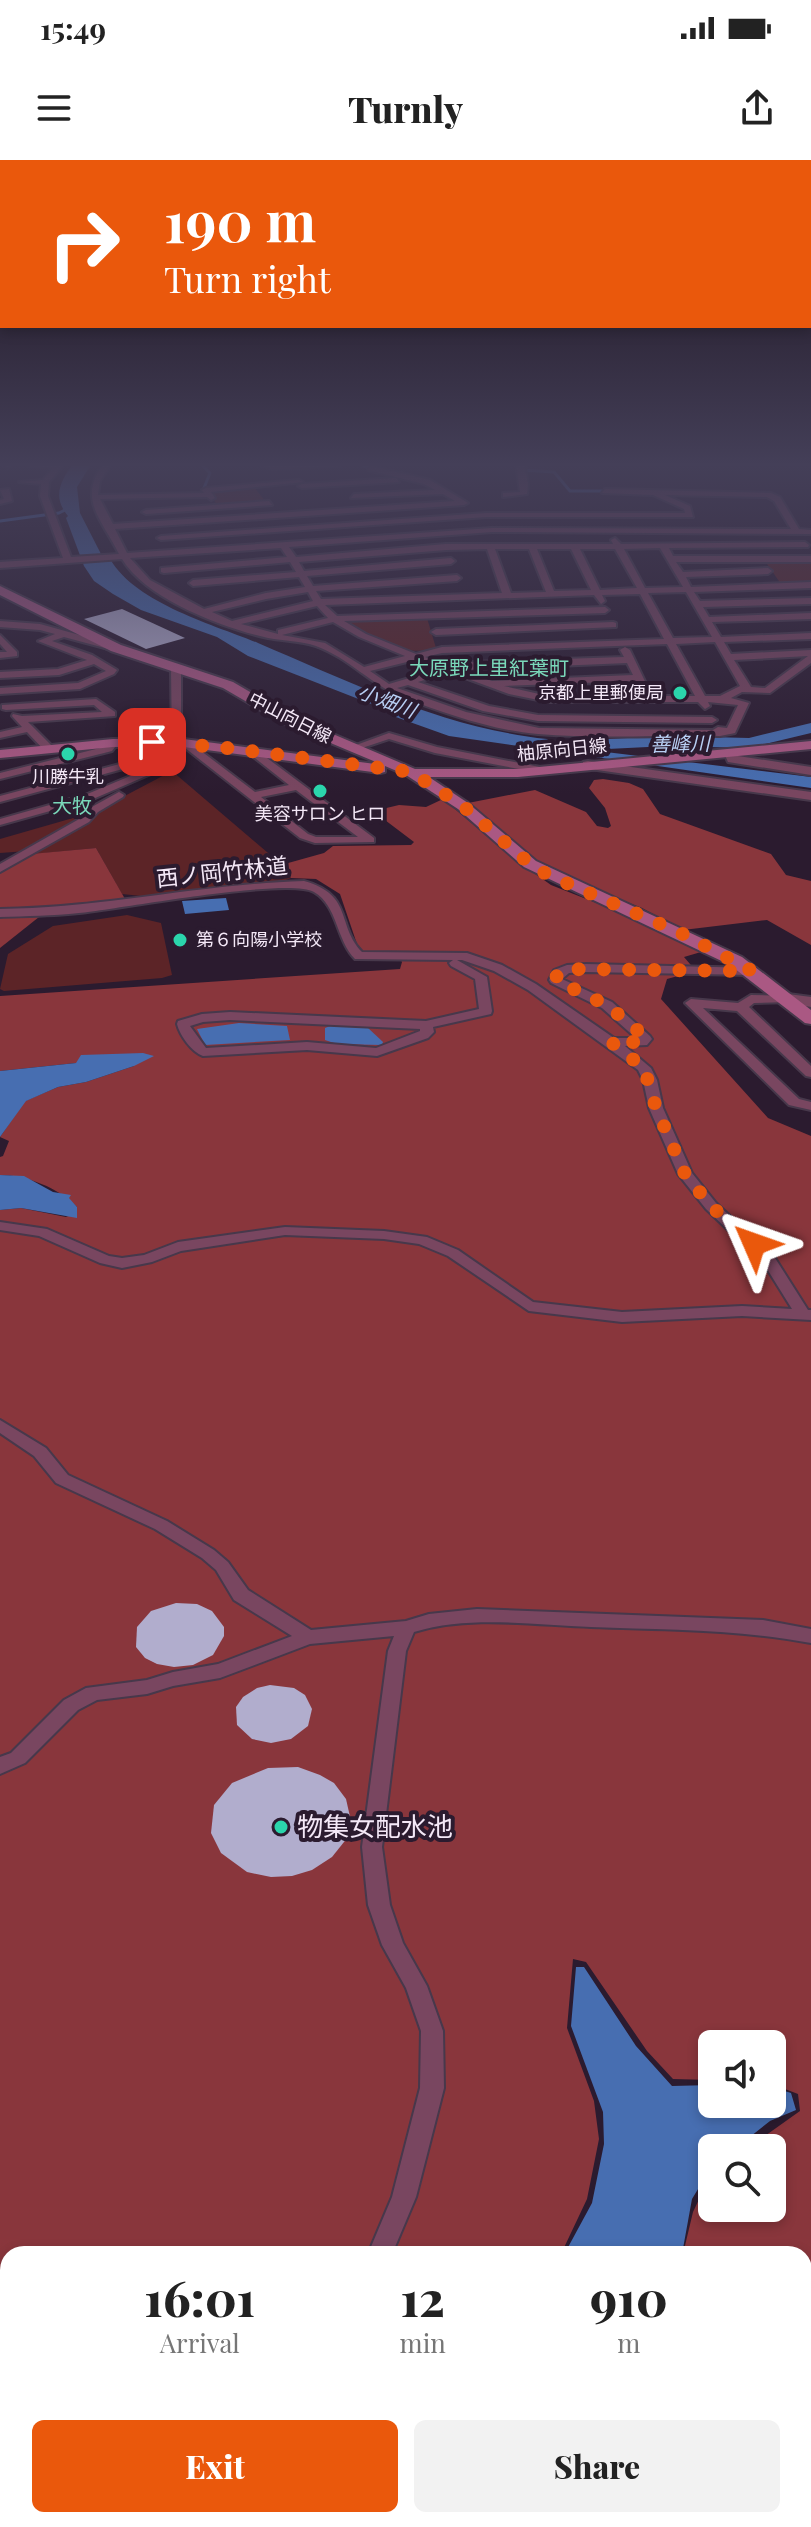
<!DOCTYPE html>
<html lang="en">
<head>
<meta charset="utf-8">
<style>
	body { margin:0; font-family:"Playfair Display","Noto Sans JP",serif; background:#f2f2f2; color:#222; height:100vh; display:flex; flex-direction:column; font-size:30px; white-space:nowrap }
	* { box-sizing:border-box; margin:0 }
	p { font-size:26px; color:#767676 }
	.icon { flex:none; width:44px; height:44px; fill:none; stroke:currentColor; stroke-width:2; stroke-linecap:round; stroke-linejoin:round }
	.map { position:relative; flex:1; overflow:hidden }
	.details { position:absolute; left:0px; top:2086px; width:812px; height:282px; display:flex; flex-direction:column; background:#fff; border-radius:24px 24px 0 0; box-shadow:0 4px 12px #0003 }
	.details>* { flex:none }
	.banner { position:absolute; left:0px; top:0px; width:812px; height:168px; box-shadow:0 4px 12px #0003; background:#ea580c; color:#fff; overflow:hidden }
	.buttons { position:absolute; left:698px; top:1870px; display:grid; gap:16px }
	.buttons a { display:grid; place-items:center; width:88px; height:88px; border-radius:12px; background:#fff; box-shadow:0 4px 12px #0003; font-size:40px }
	.pin { position:absolute; display:grid; place-items:center; width:68px; height:68px; color:#fff; margin:-34px; border-radius:16px; box-shadow:0 4px 12px #0006 }
	.me { position:absolute; width:88px; margin:-44px; rotate:313deg; stroke-linejoin:round; filter:drop-shadow(0 0 6px #0008) }
	.turn { display:flex; align-items:center; gap:28px; height:168px; padding:0 32px; font-size:36px }
	.turn .icon { width:104px; height:104px; stroke-width:2.5 }
	.turn b { display:block; font-size:56px; line-height:68px }
	.eta { display:flex; justify-content:space-evenly; align-items:center; height:136px; text-align:center }
	.eta b { font-size:48px; font-weight:800; line-height:56px }
	.action { display:flex; gap:16px; margin-top:auto; padding:16px 32px }
	.action a { flex:1; height:92px; border-radius:12px; background:#ea580c; color:#fff; font-size:32px; font-weight:800; line-height:92px; text-align:center }
	.action a+a { background:#f2f2f2; color:#222 }
	.status { display:flex; justify-content:space-between; align-items:center; height:56px; padding:0 40px; background:#fff; direction:ltr }
	.status svg { height:22px; fill:currentColor }
	header { display:flex; justify-content:space-between; align-items:center; height:104px; padding:0 32px; background:#fff; font-size:36px; font-weight:800 }
	.map>svg:first-child { display:block }
	.green { fill:#5c2427 }
	.forest { fill:#89363c }
	.water { fill:#476eb1 }
	.lines { fill:none; stroke-linecap:round; stroke-linejoin:round }
	.stream { stroke:#476eb1; stroke-width:3 }
	.river { fill:#476eb1; fill-rule:evenodd }
	.building { fill:#b1adcd }
	.minor-casing { stroke:#47384b; stroke-width:4 }
	.tertiary-casing { stroke:#47384b; stroke-width:4 }
	.secondary-casing { stroke:#47384b; stroke-width:4 }
	.minor { fill:#794660; fill-rule:evenodd }
	.tertiary { fill:#794660; fill-rule:evenodd }
	.secondary { fill:#aa5883; fill-rule:evenodd }
	.route { stroke:#ea580c; stroke-width:14; stroke-dasharray:0 25.2 }
	.poi-dot { fill:#2bd5ac; stroke:#2b1b2f; stroke-width:3 }
	.labels { text-anchor:middle; stroke-width:8; stroke-linejoin:round; paint-order:stroke }
	.far-poi-label { font-size:18px; fill:#f4e8f7; stroke:#2b1b2f }
	.far-street-label { font-size:18px; fill:#f4e8f7; stroke:#2b1b2f }
	.far-neighbourhood-label { font-size:20px; fill:#7ad8ba; stroke:#2b1b2f }
	.far-water-label { font-size:20px; font-style:italic; fill:#b8cff4; stroke:#2b1b2f }
	.street-label { font-size:22px; fill:#f4e8f7; stroke:#2b1b2f }
	.near-poi-label { font-size:26px; fill:#f4e8f7; stroke:#2b1b2f; text-anchor:start }
</style>
</head>
<body>
<div class="status"><b>15:49</b><svg viewBox="0 0 49 12"><path d="M0 12V9h3v3zM5 12V6h3v6zM10 12V3h3v9zM15 12V0h3v12zM26 1h20v11H26zM47 4h2v5h-2z"/></svg></div>
<header><svg class="icon" aria-label="menu" viewBox="0 0 24 24"><path d="M4 6h16M4 12h16M4 18h16"/></svg>Turnly<svg class="icon" aria-label="share" viewBox="0 0 24 24"><path d="M12 15V3M7 8l5-5 5 5M5 13v7h14v-7"/></svg></header>
<div class="map">
<svg width="811" height="2367" viewBox="0 0 811 2367">
	<rect width="100%" height="100%" fill="#2b1b2f"/>
	<!-- green -->
	<g class="green">
		<path d="M254,327L265,341L217,345L209,331Z"/>
		<path d="M811,400V424H781L765,401Z"/>
		<path d="M427,458L436,488C406,499 367,476 340,460Z"/>
		<path d="M172,611L281,704L291,718L281,722L141,736L122,734L96,688L34,694L98,650Z"/>
		<path d="M73,658L77,660L27,691L0,693V679Z"/>
		<path d="M127,755L161,763L172,815L162,818L4,831L0,829L8,794L53,766Z"/>
	</g>
	<!-- forest -->
	<g class="forest">
		<path d="M603,619L629,623L643,629L660,654L771,694L786,715L811,721V785L767,760L683,770L642,748L566,718L536,702L468,643L535,630L586,652L597,666L608,668L611,666L605,648L589,628L594,620Z"/>
		<path d="M443,639L513,698L551,725L624,754L701,792L684,797L696,811L667,819L661,839L768,958L811,976V2367H735L738,2360H804V2094H683L693,2052L712,2012V2048H772V1988H748L800,1951L798,1934L772,1924V1884H712V1920L673,1919L647,1891L586,1802L573,1799L567,1868L594,1941L599,1979L587,2039L561,2094H8V2360H579L576,2367H0V1050L21,1048L66,1057L75,1053L77,1047C59,1028 26,1015 0,1015V997L3,996L9,981L0,977L25,941L58,927L86,922L134,906L76,903L0,911V836L400,809L402,802L399,797L364,792L358,787L340,734L316,719L291,718L281,705L324,693L333,686L411,685L414,682L377,654L378,650L399,645L426,647Z"/>
		<path d="M96,688L125,739L67,748L0,749V711L31,694Z"/>
		<path d="M0,756H36L39,757L0,788Z"/>
	</g>
	<!-- water -->
	<g class="water">
		<path d="M74,303H92L77,327L80,353L101,394L108,395C131,442 212,464 258,483C352,523 444,568 547,579L553,584L573,588L811,617V628L449,576L393,556L379,547L248,496L217,477L141,450L113,434L94,421L84,406L66,358L68,356C52,337 60,321 74,303Z"/>
		<path d="M226,738L229,750L185,754L182,741Z"/>
		<path d="M239,863L287,866L290,880L205,885L197,869Z"/>
		<path d="M335,864L367,867L383,882L382,885L337,884L325,880V868Z"/>
		<path d="M143,893L154,896L134,906L86,922L58,927L26,941L0,977V911L76,903L81,895Z"/>
		<path d="M0,1015L24,1016L53,1032L71,1035L69,1038L77,1047V1058L21,1048L0,1050Z"/>
		<path d="M576,1807H584L636,1886L672,1926L712,1925V1944H772V1927L791,1933L796,1950L770,1961L736,1988H712V2006L692,2039L682,2094H590L566,2091L592,2043L604,1984L603,1952L571,1866Z"/>
		<path d="M589,2360H735L733,2367H586Z"/>
	</g>
	<g class="lines">
		<!-- stream -->
		<g class="stream">
			<path d="M200,303L210,313L204,328"/>
			<path d="M364,306L369,308"/>
			<path d="M522,310L554,312L570,331H608"/>
			<path d="M0,361L59,353L69,348"/>
		</g>
		<!-- river -->
		<path class="river" d="M811,563V573L749,588L668,586L547,592L538,587L547,582L668,576L749,578Z"/>
	</g>
	<!-- building -->
	<g class="building">
		<path d="M122,449L185,478L146,489L84,459Z"/>
		<path d="M176,1443L197,1444L212,1451L224,1467V1476L213,1495L193,1505L174,1507L157,1504L145,1498L136,1487L137,1467L151,1451Z"/>
		<path d="M270,1525L294,1528L305,1535L312,1549L308,1566L291,1579L271,1583L252,1579L237,1565L236,1547L243,1537L257,1528Z"/>
		<path d="M298,1607L320,1615L334,1623L346,1639L351,1661L348,1677L332,1697L312,1710L292,1716L271,1717L247,1712L221,1693L211,1673L214,1645L232,1623L268,1608Z"/>
	</g>
	<g class="lines">
		<defs>
			<g id="minor">
				<path d="M6,303H14L8,308L4,306Z"/>
				<path d="M27,303H65L49,322L48,336L71,397L119,394C101,358 77,339 104,303H112L100,321L98,335L204,333L202,330L206,328L299,320L303,322L211,332L215,338L211,340L207,337L100,339L113,364L455,341L443,334L351,338L354,334L435,330L424,324L368,310L371,306L430,320L468,343L464,345L115,369L127,393L492,368L791,369L774,341L767,337L665,335L690,346L693,357H486L161,380L157,378L161,376L486,353H685L684,349L653,335L602,333L605,329L771,333L780,337L799,369L811,370V374L492,372L289,387L296,397L446,384H613L611,380L615,378L621,384L805,382L809,385L808,387L669,388L673,396H811V402H676L683,412L768,408L772,411L768,414L686,417L691,427L811,422V428L694,432L700,441L811,438V444L703,447L709,457L811,453V459L712,462L721,477L811,473V479L724,482L731,494L811,490V503L770,533L742,532L731,538L749,543L735,573L720,576C661,575 596,579 538,574C492,570 447,554 404,538C371,525 349,498 316,486C301,481 284,481 268,478C223,468 146,439 122,399L0,408V402L63,398L40,336L41,324L19,322L43,320L53,308L30,306ZM281,388L287,397L161,408V412L164,413L290,402L296,412L193,420L189,423L193,426L299,417L305,427L266,433L204,449L150,420L130,398ZM660,388L683,427L645,428L624,389ZM487,389L502,433L321,439L316,431L457,421L461,418L457,415L313,426L307,416L451,404L455,401L451,398L304,411L299,402L446,390ZM495,389H529L546,432L511,433ZM537,389H571L591,430L554,431ZM580,389H615L637,428L600,430ZM308,432L313,441L232,461L212,452L266,439ZM686,432L712,477L673,478L648,433ZM640,434L664,479L442,487L416,494L366,474L344,461L605,453L609,450L605,447L337,456L325,445L594,435L601,444L605,441L602,435ZM317,446L328,458L278,470V474L241,464ZM333,462L359,477L405,496L364,507L325,483L282,475ZM715,482L740,526L720,536H705L676,484ZM667,484L695,536H652L630,490L625,487L620,490L624,497L474,502L450,506L425,497L442,493ZM808,496L765,528L751,527L734,500ZM415,500L440,509L389,524L370,511ZM627,503L633,515L492,521L461,510ZM449,512L509,534L548,542H698L705,549L710,546L708,542L738,545L727,568L718,567L713,570L539,568L466,552L397,528L408,525L483,551L538,561L712,563L717,560L712,557L538,555L489,546L418,522ZM635,521L643,536H548L504,526Z"/>
				<path d="M516,303H524L528,324L527,334L503,337V333L520,332Z"/>
				<path d="M396,318L399,322L302,328L298,326L302,324Z"/>
				<path d="M9,329L12,341L0,344V340L4,339L0,330Z"/>
				<path d="M269,341L272,345L146,354L142,352L146,350Z"/>
				<path d="M0,461L40,464L119,486L121,488L116,491L64,477L52,481L92,495L117,510L114,514L80,529L0,534V528L78,523L106,511L94,504L59,515L0,518V512L58,509L87,500L38,481L55,474L40,470L0,467Z"/>
				<path d="M613,462L616,463V467L436,475L431,472L436,469Z"/>
				<path d="M0,475L17,492V496L0,498V492H7L0,484Z"/>
				<path d="M176,506L181,509V581H188L255,632L289,625L246,591L255,589L374,678V682L315,683L300,678L180,584H172L171,509ZM296,630L358,677H316L308,674L261,637Z"/>
				<path d="M96,539L115,552V556L28,562L53,587V591H45L27,572L0,578V572L22,567L12,556L13,554L22,556L102,552L94,545L6,550L2,549V545Z"/>
				<path d="M389,573L437,587L545,608L550,611L545,614L435,593L389,579L353,591L348,588Z"/>
				<path d="M124,580H132L167,607L93,639L0,665V659L85,635L154,606L149,602L0,642V636L142,598L124,584Z"/>
				<path d="M109,581L118,583L112,591L0,619V613L104,587Z"/>
				<path d="M119,632L124,635L123,637L98,652L89,662L0,712V704L81,658L90,648Z"/>
				<path d="M304,721C354,735 336,765 362,792L467,793L502,805L536,824L614,878H636L602,848L551,823L549,820L554,810L567,805L586,804L756,808L758,811L752,815L586,812L569,813L562,819L612,842L650,876L652,879L647,885L625,886L651,908L657,920L663,948L692,1013L716,1043L775,1098L808,1150H811V1160L742,1156L622,1162L529,1151L448,1096L419,1084L384,1079L285,1075L181,1091L152,1102L122,1108L100,1103L39,1076L0,1070V1062L47,1069L109,1096L122,1098L144,1095L178,1082L285,1067L384,1071L427,1077L458,1090L533,1142L622,1152L742,1146L792,1149L764,1104L706,1049L678,1014L649,948L643,920L638,910L528,830L494,811L462,800H457L487,817L492,851L491,854L433,867L434,872L428,878L377,896L307,890L203,896C192,892 180,876 177,864L178,861L202,854L230,852L426,861L479,849L475,819L451,806L449,803L453,800L355,799C336,780 338,746 314,732C288,717 119,749 79,753C53,756 26,756 0,757V749C102,748 202,724 304,721ZM230,860L420,869V871L376,888L307,882L206,888L190,866L203,862Z"/>
				<path d="M751,835L792,836V842L754,843L749,847L811,906V917L806,916L737,851L703,848L799,939L811,942V950L789,945L685,843L691,839L738,843Z"/>
				<path d="M0,1260L46,1288L68,1315L167,1361L214,1390L228,1402L248,1430L311,1470L406,1461L429,1454L477,1449L763,1460L811,1469V1483C738,1469 664,1470 591,1467C533,1465 470,1455 414,1472L406,1491L382,1687L390,1745L403,1783L427,1826L443,1871L444,1928L416,2037L392,2094H368L392,2037L420,1928L421,1871L406,1828L382,1785L368,1745L362,1687L388,1491L394,1476L310,1484L220,1518L173,1526L147,1534L97,1540L78,1550L25,1603L0,1614V1597L11,1593L64,1540L86,1528L147,1520L173,1512L218,1504L292,1476L234,1440L216,1410L202,1398L155,1369L56,1323L34,1296L0,1273Z"/>
				<path d="M370,2360H398L397,2367H369Z"/>
			</g>
			<g id="tertiary">
				<path d="M256,303H344L339,306L273,309Z"/>
				<path d="M730,589L738,596L811,607V615L728,602L724,593Z"/>
				<path d="M588,601L811,632V640L583,608V602Z"/>
				<path d="M788,834L811,837V847L782,842L780,839Z"/>
			</g>
			<path id="secondary" d="M0,426L121,485L233,522L293,557L415,609H518L811,581V589L518,617H429L468,643L536,701L742,797L811,850V864L805,863L730,805L524,707L458,649L406,615L385,606V612L380,613L176,586L113,587L0,598V590L113,579L176,578L383,605L283,563L223,528L111,491L0,435Z"/>
		</defs>
		<!-- minor casing -->
		<use href="#minor" class="minor-casing"/>
		<!-- tertiary casing -->
		<use href="#tertiary" class="tertiary-casing"/>
		<!-- secondary casing -->
		<use href="#secondary" class="secondary-casing"/>
		<!-- minor -->
		<use href="#minor" class="minor"/>
		<!-- tertiary -->
		<use href="#tertiary" class="tertiary"/>
		<!-- secondary -->
		<use href="#secondary" class="secondary"/>
	</g>
	<!-- sky -->
	<linearGradient id="sky" x2="0" y2="1"><stop stop-color="#180f1a"/><stop offset="0.48" stop-color="#443f58"/><stop offset="1" stop-color="#443f58" stop-opacity="0"/></linearGradient>
	<rect width="811" height="634" fill="url(#sky)"/>
	<g class="lines">
		<!-- route -->
		<path class="route" d="M152,582L219,587L411,612L463,646L530,704L548,715L681,773L752,811L567,809L558,813L555,820L607,845L642,874L645,879L642,882H611L644,908L656,948L685,1014L711,1046L754,1084"/>
	</g>
	<!-- markers -->
	<g class="poi-dot">
		<circle cx="680" cy="533" r="8"/>
		<circle cx="68" cy="594" r="8"/>
		<circle cx="320" cy="631" r="8"/>
		<circle cx="180" cy="780" r="8"/>
		<circle cx="281" cy="1667" r="8"/>
	</g>
	<g class="labels">
		<!-- far-poi labels -->
		<g class="far-poi-label">
			<text x="664" y="539" text-anchor="end">京都上里郵便局</text>
			<text x="68" y="623">川勝牛乳</text>
			<text x="320" y="660">美容サロン ヒロ</text>
			<text x="196" y="786" text-anchor="start">第６向陽小学校</text>
		</g>
		<!-- far-street labels -->
		<g class="far-street-label">
			<text transform="translate(290 558) rotate(27)" y="6">中山向日線</text>
			<text transform="translate(562 590) rotate(-6)" y="6">柚原向日線</text>
		</g>
		<!-- far-neighbourhood labels -->
		<g class="far-neighbourhood-label">
			<text x="489" y="515">大原野上里紅葉町</text>
			<text x="72" y="653">大牧</text>
		</g>
		<!-- far-water labels -->
		<g class="far-water-label">
			<text transform="translate(387 541) rotate(21)" y="7">小畑川</text>
			<text transform="translate(680 584) rotate(-1)" y="7">善峰川</text>
		</g>
		<!-- street labels -->
		<g class="street-label">
			<text transform="translate(222 712) rotate(-6)" y="8">西ノ岡竹林道</text>
		</g>
		<!-- near-poi labels -->
		<g class="near-poi-label">
			<text x="297" y="1676">物集女配水池</text>
		</g>
	</g>
</svg>
<div class="buttons">
<a><svg class="icon" aria-label="sound" viewBox="0 0 24 24"><path d="M4 9h4l5-4v14l-5-4H4zM17 9q2 3 0 6"/></svg></a>
<a><svg class="icon" aria-label="search" viewBox="0 0 24 24"><circle cx="10" cy="10" r="6"/><path d="M15 15l6 6"/></svg></a>
</div>
<div class="pin" style="left:152px;top:582px;background:#d93025"><svg class="icon" aria-label="arrive" viewBox="0 0 24 24"><path d="M6 21V4h12l-3 4 3 4H6"/></svg></div>
<svg class="me" style="left:754px;top:1084px" viewBox="-20 -20 40 40"><path d="M0-17L14 15 0 8-14 15z" fill="#ea580c" stroke="#fff" stroke-width="4"/></svg>
<div class="banner">
<div class="turn"><svg class="icon" aria-label="right" viewBox="0 0 24 24"><path d="M7 20v-9h11M14 6l5 5-5 5"/></svg><div><b>190 m</b>Turn right</div></div>
</div>
<section class="details">
<div class="eta">
<div><b>16:01</b><p>Arrival</p></div>
<div><b>12</b><p>min</p></div>
<div><b>910</b><p>m</p></div>
</div>
<div class="action"><a>Exit</a><a>Share</a></div>
</section>
</div>
</body>
</html>
